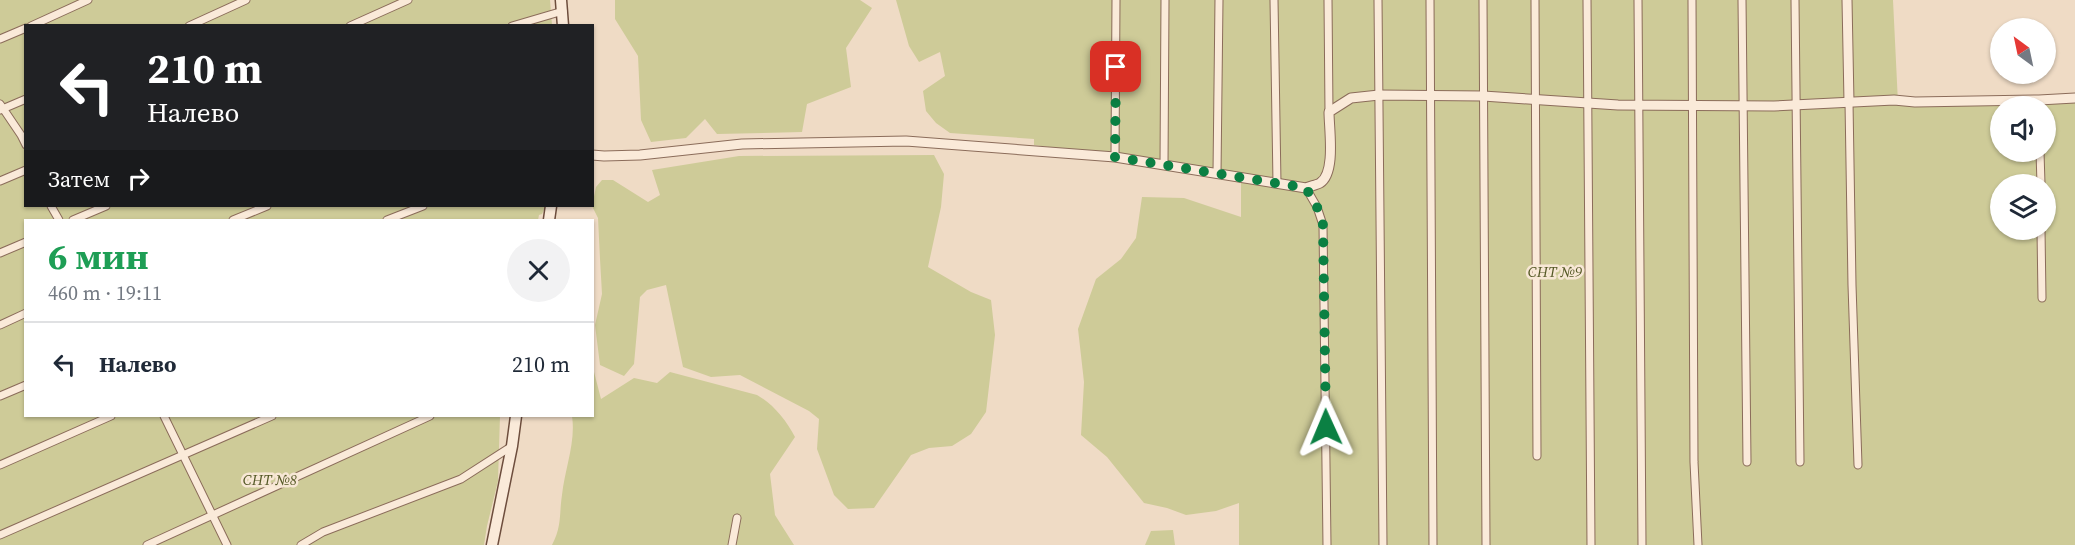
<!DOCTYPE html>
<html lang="ru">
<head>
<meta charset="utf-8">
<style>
	body { margin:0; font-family:"Source Serif 4",serif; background:#f2f2f3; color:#1f2937; height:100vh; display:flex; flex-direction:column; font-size:22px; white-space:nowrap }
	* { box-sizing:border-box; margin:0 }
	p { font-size:20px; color:#747a83 }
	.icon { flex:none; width:33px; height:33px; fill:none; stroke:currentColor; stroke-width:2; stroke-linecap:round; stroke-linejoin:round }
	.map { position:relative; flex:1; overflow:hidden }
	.side { position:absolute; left:24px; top:219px; width:570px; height:198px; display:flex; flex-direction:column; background:#fff; border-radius:0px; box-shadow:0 2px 4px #0004 }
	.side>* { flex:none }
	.hud { position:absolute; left:24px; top:24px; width:570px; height:183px; border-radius:0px; box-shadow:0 2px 4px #0004; background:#202124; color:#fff; overflow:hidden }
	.needle { width:39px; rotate:327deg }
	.buttons { position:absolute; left:1990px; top:18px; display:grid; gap:12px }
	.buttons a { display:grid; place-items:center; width:66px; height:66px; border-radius:50%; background:#fff; box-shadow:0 2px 4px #0004; font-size:30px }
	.pin { position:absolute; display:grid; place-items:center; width:51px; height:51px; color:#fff; margin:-26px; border-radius:12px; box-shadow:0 3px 9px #0006 }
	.me { position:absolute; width:66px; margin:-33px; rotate:359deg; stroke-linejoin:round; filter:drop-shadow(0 0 4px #0008) }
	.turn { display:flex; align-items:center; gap:21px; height:126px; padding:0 24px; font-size:27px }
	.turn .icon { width:78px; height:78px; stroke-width:2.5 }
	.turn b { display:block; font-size:42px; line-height:51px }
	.then { display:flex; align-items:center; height:57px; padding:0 24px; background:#0003; gap:12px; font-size:22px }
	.round { display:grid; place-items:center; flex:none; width:63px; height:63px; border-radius:32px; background:#f2f2f3 }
	.summary { display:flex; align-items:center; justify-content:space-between; height:102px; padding:0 24px }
	h1 { font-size:36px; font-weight:700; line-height:45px; color:#1e9e55 }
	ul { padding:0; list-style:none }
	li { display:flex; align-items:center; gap:18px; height:84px; padding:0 24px; border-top:2px solid #e0e1e3 }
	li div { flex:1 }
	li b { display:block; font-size:22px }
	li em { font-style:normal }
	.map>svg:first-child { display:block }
	.green { fill:#cecb98; fill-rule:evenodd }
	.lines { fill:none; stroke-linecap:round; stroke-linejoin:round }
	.minor-casing { stroke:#8b6c5a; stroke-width:9 }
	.tertiary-casing { stroke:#8b6c5a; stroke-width:11 }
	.secondary-casing { stroke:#6d4d3d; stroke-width:13 }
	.minor { stroke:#faead9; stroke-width:7 }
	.tertiary { stroke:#faead9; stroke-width:9 }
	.secondary { stroke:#faead9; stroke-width:10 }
	.route { stroke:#0b8043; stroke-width:10; stroke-dasharray:0 18 }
	.labels { text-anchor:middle; stroke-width:5; stroke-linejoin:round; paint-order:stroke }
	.park-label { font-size:15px; font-style:italic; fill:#545825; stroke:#f7e7d5 }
</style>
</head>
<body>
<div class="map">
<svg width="2075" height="545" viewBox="0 0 2075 545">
	<rect width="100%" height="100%" fill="#efdbc5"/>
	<!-- green -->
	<g class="green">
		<path d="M0,0H550L552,25L26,26V206H546L542,214L539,215L538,220H26V416H500L498,481L487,526L484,545H0Z"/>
		<path d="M615,0H860L872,8L846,48L851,87L807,104L802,132L717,134L705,119L686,138L651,142L641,120L638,56L615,19Z"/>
		<path d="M896,0H1893L1898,103L2075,100V545H1239V503L1216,511L1186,515L1167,508L1144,503L1107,457L1081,435L1084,382L1078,329L1096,279L1121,259L1136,238L1142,197L1184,198L1241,217V173L1034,145V139L950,133L936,123L926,111L923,91L945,76L940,52L919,62L909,46ZM2001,106H2046V152H2001ZM2001,184H2046V230H2001Z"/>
		<path d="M934,155L944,174L941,207L928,267L971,292L991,300L995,335L986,412L971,434L952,446L929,448L911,455L874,508L848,509L834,495L817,449L819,419L809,411L740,375L711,377L683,367L666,285L647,290L640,297L634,364L624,376L600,365L595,325L602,294L600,259L598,218L592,206L596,187L602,180H613L648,202L660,195L652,170L739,156Z"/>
		<path d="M593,368L601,399L634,378L657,383L670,372L757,395C773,404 786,420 795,437L770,474L775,515L794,545H552C562,526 559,515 562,495C565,468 576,442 572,416H592Z"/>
		<path d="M1173,530L1175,545H1145L1151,531Z"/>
	</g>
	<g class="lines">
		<defs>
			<g id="minor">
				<path d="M1274,0L1277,183"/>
				<path d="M1328,0L1329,112"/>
				<path d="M1378,0L1383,545"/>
				<path d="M1430,0L1433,545"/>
				<path d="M1483,0L1486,545"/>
				<path d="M1535,0L1537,456"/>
				<path d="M1587,0L1591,545"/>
				<path d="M1638,0L1642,545"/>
				<path d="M1692,0L1694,462L1698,545"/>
				<path d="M1742,0L1747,462"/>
				<path d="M1795,0L1800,462"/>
				<path d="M31,26L88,0"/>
				<path d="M189,26L246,0"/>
				<path d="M350,26L408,0"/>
				<path d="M512,26L563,11"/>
				<path d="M0,39L26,28"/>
				<path d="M1849,102L1852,285L1858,465"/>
				<path d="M0,104L21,135L26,145"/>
				<path d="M0,110L26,99"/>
				<path d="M2040,152L2041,184"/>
				<path d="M1115,157L1116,0"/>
				<path d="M1164,165L1165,0"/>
				<path d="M1217,173L1219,0"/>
				<path d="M0,181L26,170"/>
				<path d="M1306,188L1317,207L1323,225L1327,545"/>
				<path d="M51,206L59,220"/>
				<path d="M73,220L106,206"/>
				<path d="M233,220L267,206"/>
				<path d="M387,220L423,206"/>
				<path d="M2041,230L2042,298"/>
				<path d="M0,253L26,242"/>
				<path d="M0,325L26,313"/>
				<path d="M0,396L26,385"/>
				<path d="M164,416L227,545"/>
				<path d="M0,465L111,416"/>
				<path d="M0,535L272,416"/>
				<path d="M147,545L430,416"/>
				<path d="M301,545L323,532L461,479L512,446"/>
				<path d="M732,545L737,518"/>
			</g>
			<g id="tertiary">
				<path d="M1847,0L1849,102"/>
				<path d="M592,155L604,156L640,155L742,144L906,141L1115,157L1306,188C1310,186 1317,185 1320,183C1336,173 1329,129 1329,112L1351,98L1379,95L1483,96L1618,105L1774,106L1894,100L1915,102L2039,100L2075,98"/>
			</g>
			<g id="secondary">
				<path d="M561,0L563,26"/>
				<path d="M549,220L551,206"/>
				<path d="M492,545L512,446L516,416"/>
			</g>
		</defs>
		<!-- minor casing -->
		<use href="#minor" class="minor-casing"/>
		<!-- tertiary casing -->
		<use href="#tertiary" class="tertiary-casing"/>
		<!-- secondary casing -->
		<use href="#secondary" class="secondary-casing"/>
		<!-- minor -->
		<use href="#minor" class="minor"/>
		<!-- tertiary -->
		<use href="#tertiary" class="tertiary"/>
		<!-- secondary -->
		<use href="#secondary" class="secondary"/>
	</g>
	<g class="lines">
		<!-- route -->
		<path class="route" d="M1116,67L1115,157L1306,188L1317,207L1323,225L1326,427"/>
	</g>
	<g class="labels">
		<!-- park labels -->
		<g class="park-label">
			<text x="1555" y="277">СНТ №9</text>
			<text x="270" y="485">СНТ №8</text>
		</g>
	</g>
</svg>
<div class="buttons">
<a><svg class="needle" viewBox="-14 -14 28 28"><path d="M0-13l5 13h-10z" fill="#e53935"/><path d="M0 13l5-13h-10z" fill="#747a83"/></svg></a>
<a><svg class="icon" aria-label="sound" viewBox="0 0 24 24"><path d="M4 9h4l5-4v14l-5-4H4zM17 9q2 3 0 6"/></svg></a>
<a><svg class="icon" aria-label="layers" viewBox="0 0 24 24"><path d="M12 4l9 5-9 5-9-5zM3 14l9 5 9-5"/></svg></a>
</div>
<div class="pin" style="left:1116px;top:67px;background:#d93025"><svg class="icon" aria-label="arrive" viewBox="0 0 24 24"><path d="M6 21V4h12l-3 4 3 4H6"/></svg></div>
<svg class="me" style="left:1326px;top:427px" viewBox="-20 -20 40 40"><path d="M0-17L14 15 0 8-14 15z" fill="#0b8043" stroke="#fff" stroke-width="4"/></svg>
<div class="hud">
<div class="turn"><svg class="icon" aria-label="left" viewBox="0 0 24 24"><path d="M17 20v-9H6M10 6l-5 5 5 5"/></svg><div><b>210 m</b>Налево</div></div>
<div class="then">Затем<svg class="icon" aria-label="right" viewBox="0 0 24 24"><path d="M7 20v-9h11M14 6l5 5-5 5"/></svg></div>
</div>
<section class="side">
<div class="summary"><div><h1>6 мин</h1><p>460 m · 19:11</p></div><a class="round"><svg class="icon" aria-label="close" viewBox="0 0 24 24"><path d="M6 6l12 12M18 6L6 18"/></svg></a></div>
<ul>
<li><svg class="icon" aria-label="left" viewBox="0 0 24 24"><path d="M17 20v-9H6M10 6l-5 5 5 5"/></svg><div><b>Налево</b></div><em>210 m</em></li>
</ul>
</section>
</div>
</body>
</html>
